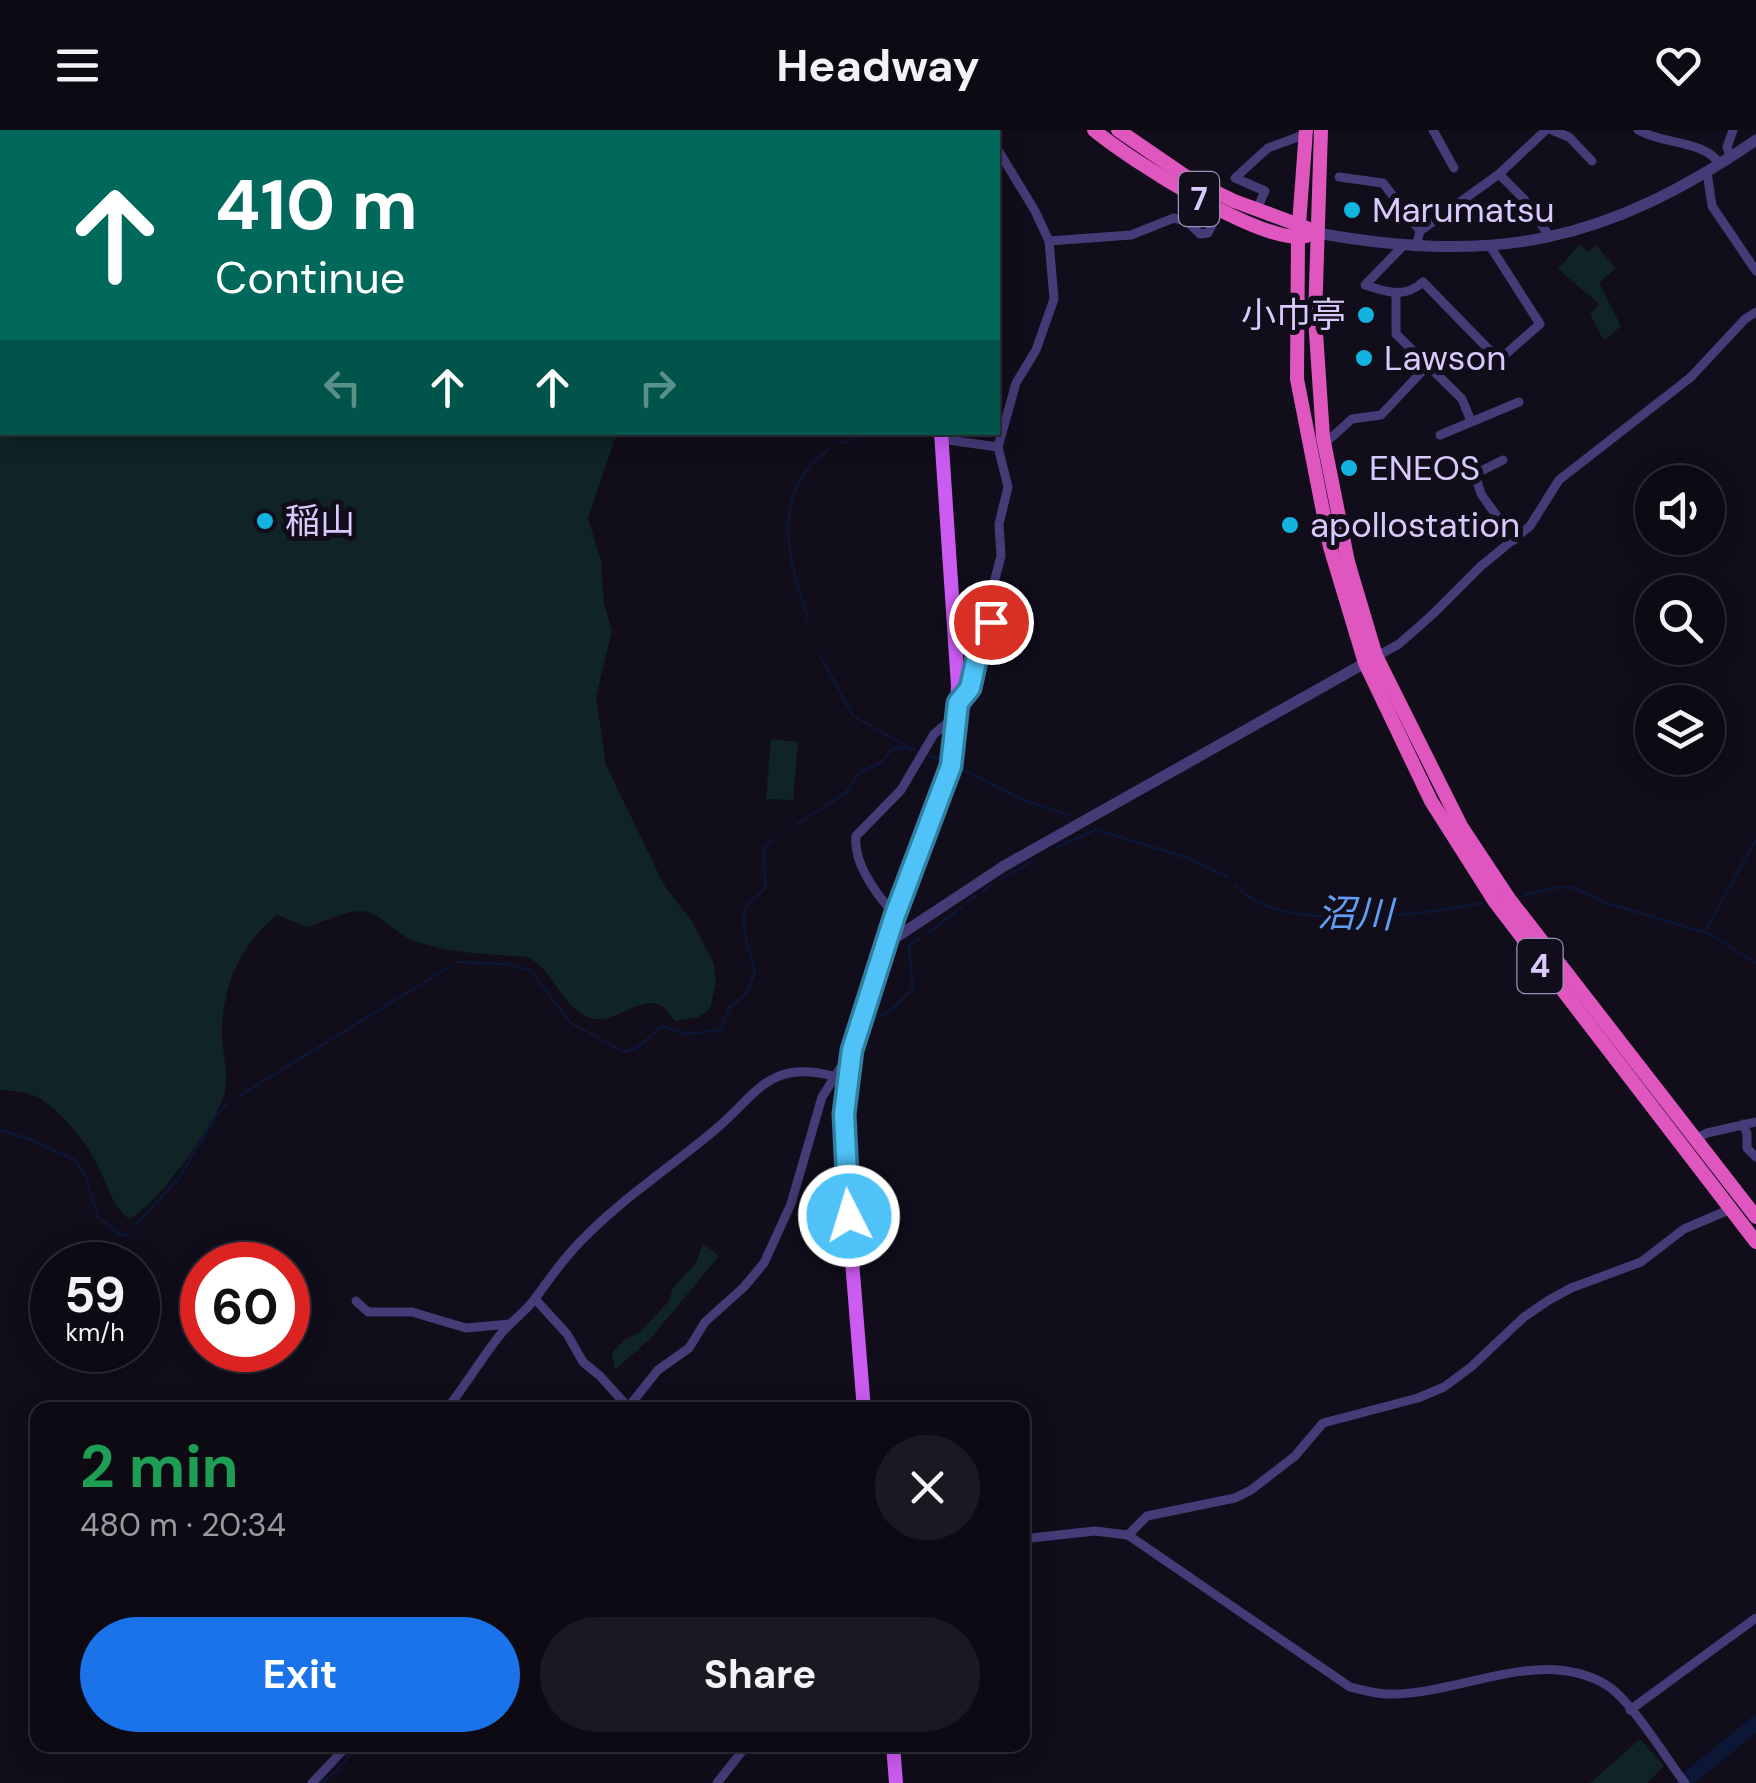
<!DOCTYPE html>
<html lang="en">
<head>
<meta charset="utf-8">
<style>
	body { margin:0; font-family:"DM Sans","Noto Sans JP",sans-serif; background:#1b1822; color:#f1f3f6; height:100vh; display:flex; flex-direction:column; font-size:38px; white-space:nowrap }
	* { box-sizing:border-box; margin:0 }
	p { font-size:32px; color:#9a9aa0 }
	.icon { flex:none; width:55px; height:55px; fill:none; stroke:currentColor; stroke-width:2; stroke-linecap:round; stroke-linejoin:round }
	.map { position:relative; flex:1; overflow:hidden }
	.panel { position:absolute; left:30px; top:1272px; width:1000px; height:350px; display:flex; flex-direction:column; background:#0d0a14; border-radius:20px; box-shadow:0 5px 25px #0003,0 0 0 2px #2d2b34 }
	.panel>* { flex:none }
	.top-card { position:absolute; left:0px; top:0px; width:1000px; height:305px; box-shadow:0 5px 25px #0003,0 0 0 2px #2d2b34; background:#00695c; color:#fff; overflow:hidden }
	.fabs { position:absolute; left:1635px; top:335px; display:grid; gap:20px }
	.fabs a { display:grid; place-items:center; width:90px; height:90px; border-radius:50%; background:#0d0a14; box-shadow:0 5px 25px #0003,0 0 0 2px #2d2b34; font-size:50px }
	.speed { position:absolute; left:30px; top:1112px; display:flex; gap:20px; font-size:50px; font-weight:700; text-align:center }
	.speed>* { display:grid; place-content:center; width:130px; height:130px; border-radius:50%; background:#0d0a14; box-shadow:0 5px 25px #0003,0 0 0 2px #2d2b34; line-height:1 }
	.speed small { font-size:25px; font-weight:400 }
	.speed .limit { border:15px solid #d22; background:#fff; color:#111 }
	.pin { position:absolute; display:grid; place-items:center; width:85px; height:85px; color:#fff; margin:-42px; border:5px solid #fff; border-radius:50%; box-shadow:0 2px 10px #0007 }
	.me { position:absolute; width:110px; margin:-55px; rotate:355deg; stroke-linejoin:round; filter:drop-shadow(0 0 8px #0008) }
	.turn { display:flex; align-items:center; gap:35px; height:210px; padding:0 50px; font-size:45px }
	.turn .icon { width:130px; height:130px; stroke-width:2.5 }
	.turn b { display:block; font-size:70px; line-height:85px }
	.lanes { display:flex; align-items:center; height:95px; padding:0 50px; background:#0003; justify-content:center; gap:50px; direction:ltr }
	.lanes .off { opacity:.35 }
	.round { display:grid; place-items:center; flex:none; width:105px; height:105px; border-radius:52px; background:#1b1822 }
	.headline { display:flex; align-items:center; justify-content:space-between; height:170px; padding:0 50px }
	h1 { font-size:60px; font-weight:700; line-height:75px; color:#1e9e55 }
	.cta { display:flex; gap:20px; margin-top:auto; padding:20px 50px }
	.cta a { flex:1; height:115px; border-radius:60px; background:#1a73e8; color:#fff; font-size:40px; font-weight:700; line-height:115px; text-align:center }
	.cta a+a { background:#1b1822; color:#f1f3f6 }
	header { display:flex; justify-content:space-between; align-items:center; height:130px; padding:0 50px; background:#0d0a14; font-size:45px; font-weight:700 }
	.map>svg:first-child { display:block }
	.green { fill:#102325 }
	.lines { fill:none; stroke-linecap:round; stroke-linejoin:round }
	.stream { stroke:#0c1635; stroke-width:2.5 }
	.river { stroke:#0c1635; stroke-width:15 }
	.minor { stroke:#443b77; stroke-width:9 }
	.tertiary { stroke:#443b77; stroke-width:11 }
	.primary { stroke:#cb5bf1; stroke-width:14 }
	.trunk { stroke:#de56be; stroke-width:14 }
	.route-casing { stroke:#337fa1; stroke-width:25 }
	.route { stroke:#4fc3f7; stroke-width:18 }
	.poi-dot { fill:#12b3df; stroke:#110d1b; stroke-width:4 }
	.labels { text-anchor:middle; stroke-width:10; stroke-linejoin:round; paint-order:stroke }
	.shield { fill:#110d1b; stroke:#9b92b8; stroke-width:2.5 }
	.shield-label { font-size:32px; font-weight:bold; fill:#d6cbfb }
	.poi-label { font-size:35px; fill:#d6cbfb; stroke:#110d1b; text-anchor:start }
	.water-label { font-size:38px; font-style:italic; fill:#629ff2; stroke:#110d1b }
</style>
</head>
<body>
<header><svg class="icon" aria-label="menu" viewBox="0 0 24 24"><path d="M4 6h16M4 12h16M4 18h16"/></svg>Headway<svg class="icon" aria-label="heart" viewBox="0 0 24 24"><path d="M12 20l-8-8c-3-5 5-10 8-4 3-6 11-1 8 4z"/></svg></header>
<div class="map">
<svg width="1756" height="1653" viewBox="0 0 1756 1653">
	<rect width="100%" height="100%" fill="#110d1b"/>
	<!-- green -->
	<g class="green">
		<path d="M0,0L126,2H2V302L617,303L588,388L601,431L604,473L612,501L596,567L606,635L664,755L693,793L714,833L716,853L710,879L699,887L675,891C671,887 669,882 665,878C643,860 614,897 590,888C562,878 554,841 528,827C490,824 448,824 412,810C394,803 379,780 359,781C343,782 322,793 306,797L277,785C242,813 223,854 222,899C221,919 229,940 225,961C220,989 156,1077 129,1089C111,1074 107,1054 97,1034C86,1012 61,981 39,968C27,961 13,961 0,960Z"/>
		<path d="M213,0H904V2H176Z"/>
		<path d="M1580,114L1588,122L1596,115L1616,138L1599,153L1621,196L1604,211L1590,184L1599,174L1558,139Z"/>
		<path d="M771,609L798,612L793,670L766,669Z"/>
		<path d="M703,1113L719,1126L651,1208L615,1240L612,1223L624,1210L640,1202L670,1170L672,1159L696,1133Z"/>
		<path d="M1640,1609L1664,1636L1647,1653H1590Z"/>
	</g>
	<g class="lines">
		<!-- stream -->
		<g class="stream">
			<path d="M201,0L203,2"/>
			<path d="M372,2L384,0"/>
			<path d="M889,2V0"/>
			<path d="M838,313L850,311L855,302"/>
			<path d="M808,489C788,426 768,364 829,319"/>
			<path d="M820,525L853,586L918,622"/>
			<path d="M925,624L942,631"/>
			<path d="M957,637L1023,670L1069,685"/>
			<path d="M797,694L845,664L860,642L882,632L892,619L900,617L910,620"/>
			<path d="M1094,699L1188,728L1228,747"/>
			<path d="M1057,717L1096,700"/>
			<path d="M1001,749L1033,731"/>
			<path d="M1235,754C1274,806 1425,784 1482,773"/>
			<path d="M982,762L992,754"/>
			<path d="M1524,765L1559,757H1571L1607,773L1710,804L1756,833"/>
			<path d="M967,772L976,766"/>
			<path d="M1705,801L1756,710"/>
			<path d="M928,803L962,777"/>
			<path d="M457,832L506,834L530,840L571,893L625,922L638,917L662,896L686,904L721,900L729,878L747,863L755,842C752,824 737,796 747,776C751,768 760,766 765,758L764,719L772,709"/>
			<path d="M239,966L449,837"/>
			<path d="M855,983L864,915L873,888L886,884L913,859L909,815L919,809"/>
			<path d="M0,1000L29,1009L75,1030L86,1047L98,1087L122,1106L129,1103"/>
			<path d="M135,1095L179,1048L220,980L228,973"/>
			<path d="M321,1653L339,1639L357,1615"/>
		</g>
		<!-- river -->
		<path class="river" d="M1683,1653L1756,1593"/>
		<!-- minor -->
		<g class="minor">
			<path d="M985,0L987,2"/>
			<path d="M1433,0L1454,38"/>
			<path d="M1552,0L1569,7L1592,31"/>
			<path d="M1638,0C1663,15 1702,9 1720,34"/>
			<path d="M1730,27L1727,17L1733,0"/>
			<path d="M1707,42L1712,76L1756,141"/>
			<path d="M1499,44L1524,69L1550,107"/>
			<path d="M1339,47L1383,53L1420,101"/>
			<path d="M1257,79L1265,61L1235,48L1268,18L1306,4"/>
			<path d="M1049,111L1131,105L1174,88L1188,92L1200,104L1208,103L1220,80"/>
			<path d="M1402,117L1365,155C1388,162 1404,169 1423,152L1499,230L1540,194L1490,116"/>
			<path d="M1416,117L1420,101L1499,44L1546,0"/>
			<path d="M1396,164V204L1462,269L1471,291"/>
			<path d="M1440,305L1519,272"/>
			<path d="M941,309L998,317"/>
			<path d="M1324,314L1352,289L1381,285L1428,235"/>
			<path d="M1503,330L1475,344L1481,364L1514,410"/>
			<path d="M1372,529L1399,514L1433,484L1481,436L1530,396L1559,350L1691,247L1745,189L1756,182"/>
			<path d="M960,571L970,558L976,531L991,492L992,460L1001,426L999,394L1008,357L998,317L1016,253L1036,220L1054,169L1049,111L1035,81L998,20"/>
			<path d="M895,785C877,765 853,733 856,706L901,660L934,604L958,584"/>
			<path d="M1743,994L1747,1004V1018L1756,1027"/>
			<path d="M1696,1009L1707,1003L1756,992"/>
			<path d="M535,1169L567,1204L583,1232L600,1246L628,1277"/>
			<path d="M356,1171L368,1182H412L466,1198L510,1194"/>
			<path d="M446,1280C465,1256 481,1229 500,1205C511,1191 527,1181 537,1166C551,1147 563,1129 580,1112C621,1069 671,1037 716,999C757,964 769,929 833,946"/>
			<path d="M626,1280L658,1240L689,1218L705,1192L744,1157L764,1133L791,1074L822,967L850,923"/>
			<path d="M1128,1405L1147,1386L1235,1368L1251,1360L1295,1326L1323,1293L1418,1268L1444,1257L1471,1237L1524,1187L1549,1170L1571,1158L1641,1132L1684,1099L1731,1079"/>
			<path d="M1022,1409L1095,1401L1128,1405L1350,1557C1363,1560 1375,1564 1388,1564C1459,1566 1541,1514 1608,1556C1632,1572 1666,1628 1685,1653"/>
			<path d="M1630,1580L1756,1488"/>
			<path d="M312,1653L348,1615"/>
			<path d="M717,1653L747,1615"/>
		</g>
		<!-- tertiary -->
		<g class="tertiary">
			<path d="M1317,103C1496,135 1605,113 1756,10"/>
			<path d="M886,814L1004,736L1365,533"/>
		</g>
		<!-- primary -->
		<g class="primary">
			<path d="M915,0V2"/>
			<path d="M864,1280L844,1031V984L852,920L895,785L942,664L955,613L958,556L941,302"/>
			<path d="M893,1615L896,1653"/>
		</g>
		<!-- trunk -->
		<g class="trunk">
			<path d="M1094,0C1127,28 1265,117 1306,106"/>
			<path d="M1118,0L1191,50L1234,71L1307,98"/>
			<path d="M1306,0L1298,108L1297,249L1330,417L1365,533L1431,671L1495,772L1756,1112"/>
			<path d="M1321,0L1315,188L1323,307L1348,432L1376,526L1461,696L1510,770L1756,1087"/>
		</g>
	</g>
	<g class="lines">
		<defs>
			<path id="route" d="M849,1086L844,984L852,920L895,785L951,636L958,573L970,558L976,531L991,492"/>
		</defs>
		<!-- route casing -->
		<use href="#route" class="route-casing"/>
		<!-- route -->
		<use href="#route" class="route"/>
	</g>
	<!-- markers -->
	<g class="poi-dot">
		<circle cx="1352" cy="80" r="10"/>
		<circle cx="1366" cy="185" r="10"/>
		<circle cx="1364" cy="228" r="10"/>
		<circle cx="1349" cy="338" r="10"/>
		<circle cx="265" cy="391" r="10"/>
		<circle cx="1290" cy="395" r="10"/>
	</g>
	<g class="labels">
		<!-- shield labels -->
		<g class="shield">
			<rect x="1179" y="42" width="40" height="54" rx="8"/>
			<rect x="1517.5" y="809" width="45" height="54" rx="8"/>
		</g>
		<g class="shield-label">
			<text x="1199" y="80">7</text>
			<text x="1540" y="847">4</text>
		</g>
		<!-- poi labels -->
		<g class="poi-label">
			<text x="1372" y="92">Marumatsu</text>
			<text x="1346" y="197" text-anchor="end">小巾亭</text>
			<text x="1384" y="240">Lawson</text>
			<text x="1369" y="350">ENEOS</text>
			<text x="285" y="403">稲山</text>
			<text x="1310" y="407">apollostation</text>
		</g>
		<!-- water labels -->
		<g class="water-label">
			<text transform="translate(1355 784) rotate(1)" y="13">沼川</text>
		</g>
	</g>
</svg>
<div class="fabs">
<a><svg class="icon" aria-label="sound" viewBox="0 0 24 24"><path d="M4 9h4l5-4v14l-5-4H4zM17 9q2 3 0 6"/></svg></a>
<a><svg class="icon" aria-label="search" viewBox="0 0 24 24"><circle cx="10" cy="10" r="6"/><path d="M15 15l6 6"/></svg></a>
<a><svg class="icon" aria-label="layers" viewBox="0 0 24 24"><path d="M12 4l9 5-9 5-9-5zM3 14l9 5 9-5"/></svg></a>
</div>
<div class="speed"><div>59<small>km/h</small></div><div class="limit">60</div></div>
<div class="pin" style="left:991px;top:492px;background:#d93025"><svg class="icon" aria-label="arrive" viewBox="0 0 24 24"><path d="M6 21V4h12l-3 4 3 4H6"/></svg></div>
<svg class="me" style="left:849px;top:1086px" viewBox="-20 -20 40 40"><circle r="17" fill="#4fc3f7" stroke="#fff" stroke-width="3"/><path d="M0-11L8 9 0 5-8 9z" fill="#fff"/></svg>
<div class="top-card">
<div class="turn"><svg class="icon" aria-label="ahead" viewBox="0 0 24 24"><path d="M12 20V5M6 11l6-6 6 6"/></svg><div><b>410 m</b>Continue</div></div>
<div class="lanes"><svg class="icon off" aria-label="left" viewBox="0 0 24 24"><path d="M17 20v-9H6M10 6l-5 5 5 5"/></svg><svg class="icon" aria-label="ahead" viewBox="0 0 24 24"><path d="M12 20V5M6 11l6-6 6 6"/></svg><svg class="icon" aria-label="ahead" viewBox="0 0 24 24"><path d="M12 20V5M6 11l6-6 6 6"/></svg><svg class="icon off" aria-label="right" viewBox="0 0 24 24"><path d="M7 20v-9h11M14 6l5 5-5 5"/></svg></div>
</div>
<section class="panel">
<div class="headline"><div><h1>2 min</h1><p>480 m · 20:34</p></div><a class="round"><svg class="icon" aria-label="close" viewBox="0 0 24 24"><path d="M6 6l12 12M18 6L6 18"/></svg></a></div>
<div class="cta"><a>Exit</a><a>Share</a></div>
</section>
</div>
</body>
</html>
